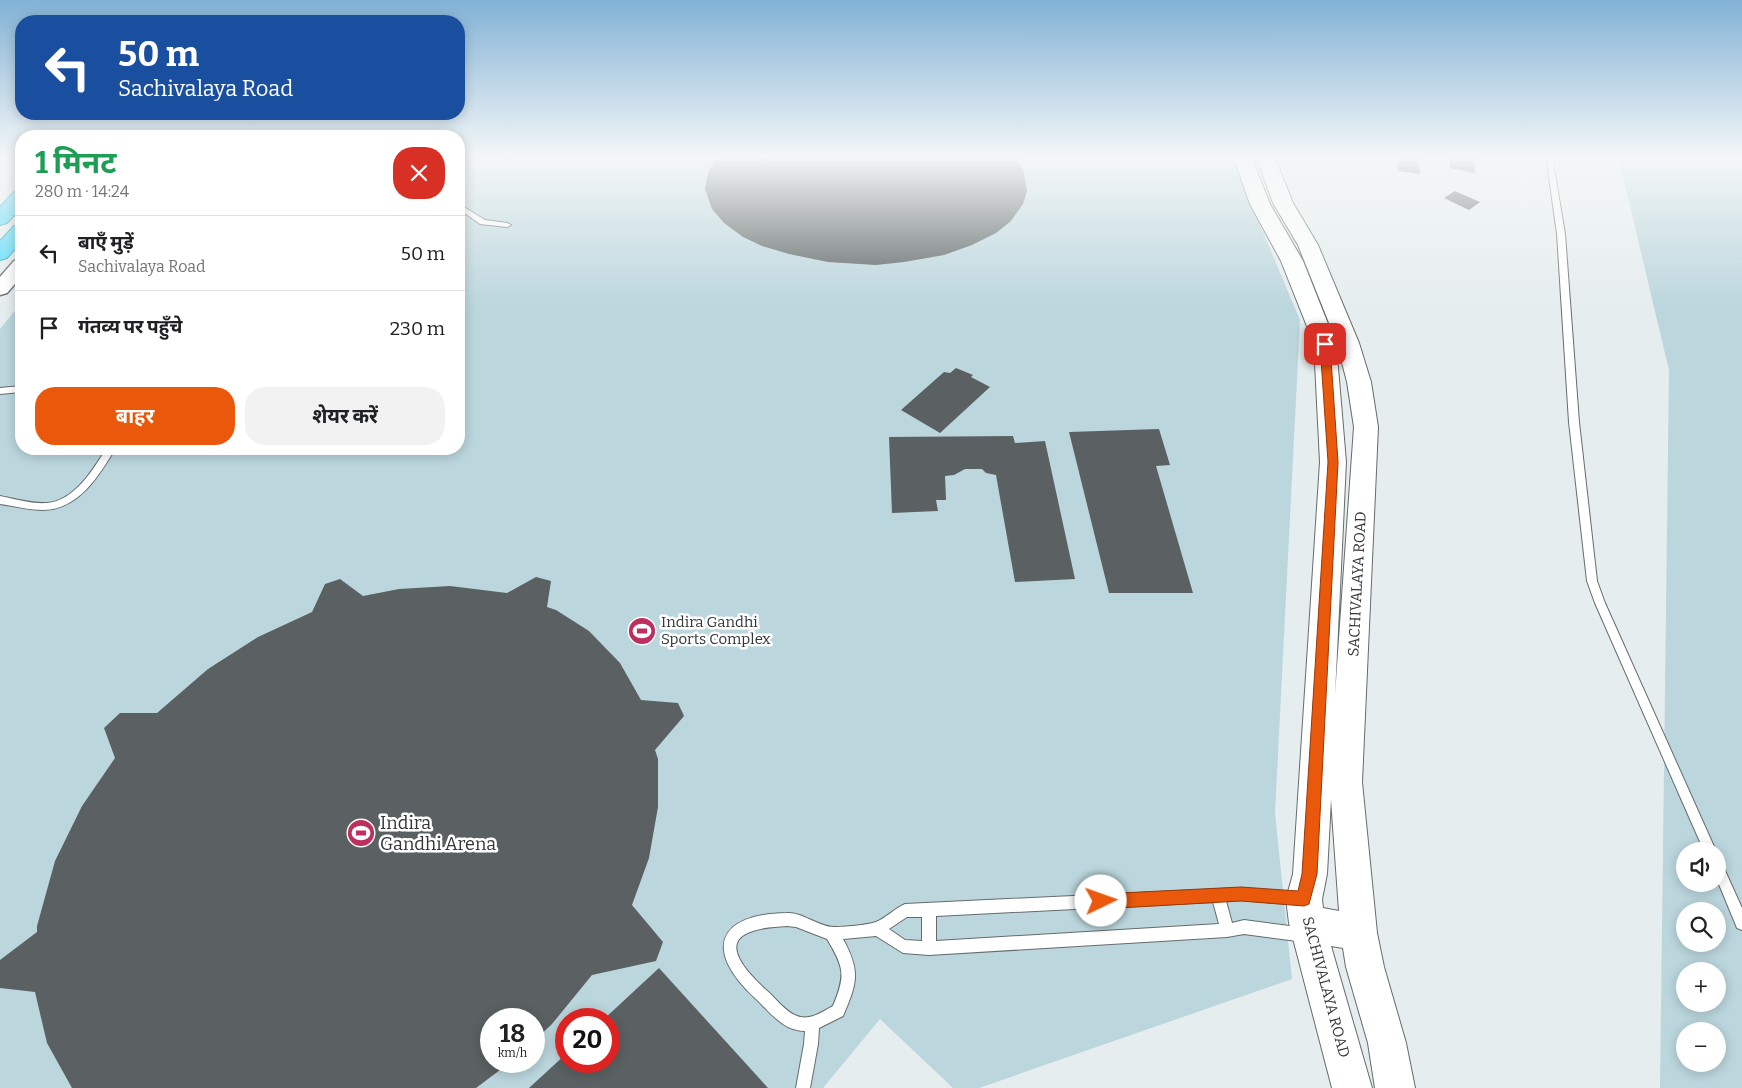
<!DOCTYPE html>
<html lang="hi">
<head>
<meta charset="utf-8">
<style>
	body { margin:0; font-family:Bitter,"Noto Sans Devanagari",serif; background:#f2f2f2; color:#202124; height:100vh; display:flex; flex-direction:column; font-size:19px; white-space:nowrap }
	* { box-sizing:border-box; margin:0 }
	p { font-size:16px; color:#757577 }
	.icon { flex:none; width:28px; height:28px; fill:none; stroke:currentColor; stroke-width:2; stroke-linecap:round; stroke-linejoin:round }
	.map { position:relative; flex:1; overflow:hidden }
	.sheet { position:absolute; left:15px; top:130px; width:450px; height:325px; display:flex; flex-direction:column; background:#fff; border-radius:20px; box-shadow:0 2px 12px #0003 }
	.sheet>* { flex:none }
	.top-card { position:absolute; left:15px; top:15px; width:450px; height:105px; border-radius:20px; box-shadow:0 2px 12px #0003; background:#1a4fa0; color:#fff; overflow:hidden }
	.fabs { position:absolute; left:1676px; top:842px; display:grid; gap:10px }
	.fabs a { display:grid; place-items:center; width:50px; height:50px; border-radius:50%; background:#fff; box-shadow:0 2px 12px #0003; font-size:25px }
	.speed { position:absolute; left:480px; top:1008px; display:flex; gap:10px; font-size:25px; font-weight:700; text-align:center }
	.speed>* { display:grid; place-content:center; width:65px; height:65px; border-radius:50%; background:#fff; box-shadow:0 2px 12px #0003; line-height:1 }
	.speed small { font-size:12px; font-weight:400 }
	.speed .limit { border:8px solid #d22; background:#fff; color:#111 }
	.pin { position:absolute; display:grid; place-items:center; width:42px; height:42px; color:#fff; margin:-21px; border-radius:10px; box-shadow:0 2px 8px #0006 }
	.me { position:absolute; width:55px; margin:-28px; rotate:87deg; stroke-linejoin:round; filter:drop-shadow(0 0 4px #0008) }
	.turn { display:flex; align-items:center; gap:18px; height:105px; padding:0 20px; font-size:22px }
	.turn .icon { width:65px; height:65px; stroke-width:2.5 }
	.turn b { display:block; font-size:35px; line-height:42px }
	.round { display:grid; place-items:center; flex:none; width:52px; height:52px; border-radius:20px; background:#f2f2f2 }
	.summary { display:flex; align-items:center; justify-content:space-between; height:85px; padding:0 20px }
	h1 { font-size:30px; font-weight:700; line-height:38px; color:#1e9e55 }
	.action { display:flex; gap:10px; margin-top:auto; padding:10px 20px }
	.action a { flex:1; height:58px; border-radius:20px; background:#ea580c; color:#fff; font-size:20px; font-weight:700; line-height:58px; text-align:center }
	.action a+a { background:#f2f2f2; color:#202124 }
	ul { padding:0; list-style:none }
	li { display:flex; align-items:center; gap:15px; height:75px; padding:0 20px; border-top:1px solid #e0e0e0 }
	li div { flex:1 }
	li b { display:block; font-size:19px }
	li em { font-style:normal }
	.map>svg:first-child { display:block }
	.green { fill:#bbd6dd; fill-rule:evenodd }
	.building { fill:#5b6162 }
	.lines { fill:none; stroke-linecap:round; stroke-linejoin:round }
	.service-casing { stroke:#666b6d; stroke-width:2 }
	.tertiary-casing { stroke:#666b6d; stroke-width:3 }
	.secondary-casing { stroke:#666b6d; stroke-width:2 }
	.trunk-casing { stroke:#2b9cb5; stroke-width:2 }
	.service { fill:#fff; fill-rule:evenodd }
	.tertiary { fill:#fff; fill-rule:evenodd }
	.secondary { fill:#fff; fill-rule:evenodd }
	.trunk { fill:#52dcfa; fill-rule:evenodd }
	.route { fill:#ea580c; stroke:#983908 }
	.labels { text-anchor:middle; stroke-width:5; stroke-linejoin:round; paint-order:stroke }
	.street-label { font-size:15px; fill:#333536; stroke:#fff }
	.poi-label { font-size:15px; fill:#333536; stroke:#fff; text-anchor:start }
	.near-poi-label { font-size:18px; fill:#333536; stroke:#fff; text-anchor:start }
</style>
</head>
<body>
<div class="map">
<svg width="1742" height="1088" viewBox="0 0 1742 1088">
	<rect width="100%" height="100%" fill="#e6edee"/>
	<!-- green -->
	<g class="green">
		<path d="M459,156H1231L1300,320L1275,813L1292,979L979,1088H953L880,1019L823,1088H0V329L21,303V449H459ZM491,1019H534V1061H491ZM566,1019H609V1061H566Z"/>
		<path d="M1618,156H1742V1088H1660L1669,370ZM1685,851H1718V884H1685ZM1685,911H1718V944H1685ZM1685,971H1718V1004H1685ZM1685,1031H1718V1064H1685Z"/>
	</g>
	<!-- building -->
	<g class="building">
		<path d="M718,156H1014L1023,170L1027,191L1023,204L1011,221L996,233L972,245L944,255L904,262L876,265L828,262L789,254L762,246L743,237L724,223L712,209L705,189L708,172Z"/>
		<path d="M1397,156H1418L1420,174L1398,171Z"/>
		<path d="M1450,156H1474L1475,173L1450,168Z"/>
		<path d="M1455,191L1480,202L1469,210L1444,198Z"/>
		<path d="M956,368L973,375L971,377L990,387L940,433L901,410L944,372L950,373Z"/>
		<path d="M1159,429L1170,465L1156,466L1193,593H1109L1069,432Z"/>
		<path d="M1013,436L1015,443L1045,441L1075,579L1015,582L996,475L986,473L982,469H965L954,475L945,476L946,500H936L938,511L892,513L889,437Z"/>
		<path d="M536,577L551,581L547,607L556,610L589,631L620,663L641,700L678,703L684,716L655,750L658,759V807L649,858L632,905L663,942L656,961L592,975L552,1024L534,1041V1019H491V1061H512L476,1088H72L47,1043L35,992L0,988V960L37,932V926L55,861L82,806L115,758L104,728L120,713H157L208,669L258,637L312,612L325,584L340,579L363,596L399,589L450,586L507,593Z"/>
		<path d="M659,968L768,1088H529L566,1054V1061H609V1019H604Z"/>
	</g>
	<g class="lines">
		<defs>
			<g id="service">
				<path d="M1546,156H1552L1565,234L1579,422L1597,581L1605,603L1716,851H1704L1595,603L1587,581L1569,422L1557,234Z"/>
				<path d="M459,204L485,220L507,223L511,225L507,227L480,224L459,209Z"/>
				<path d="M21,386V392L0,394V388Z"/>
				<path d="M106,449H115C99,476 78,510 43,510C29,510 14,506 0,504V496C15,499 31,504 47,503C74,501 93,470 106,449Z"/>
				<path d="M1718,862L1722,864L1742,908V930L1737,928L1718,882Z"/>
				<path d="M1241,888L1300,893L1305,894L1306,899L1305,904L1300,905L1241,900L1226,901L1232,923L1244,920L1305,928L1310,930L1312,935L1310,940L1305,942L1244,934L1227,937L929,955L903,953L876,936L843,939C861,972 857,983 843,1016L819,1028L818,1044L810,1088H796L804,1044L805,1031C783,1031 770,1012 755,998C704,951 716,914 787,913C803,912 818,927 834,927C842,927 869,925 876,922C886,918 894,909 905,904ZM1213,902L1219,924L936,941V916ZM907,917H922V941L905,940L889,929ZM787,926L796,927L827,939C844,967 846,975 833,1006C822,1012 810,1021 797,1016C785,1012 775,997 765,989C750,975 716,942 753,931C764,927 776,927 787,926Z"/>
			</g>
			<path id="tertiary" d="M21,259V277L7,293L0,295V277L14,261Z"/>
			<path id="secondary" d="M1233,156H1251L1270,204L1303,261L1336,344L1346,462L1335,695L1354,427L1347,382L1337,343L1298,245L1273,203L1256,156H1274L1293,203L1318,245L1359,343L1371,382L1378,427L1362,782L1377,933L1384,967L1406,1043L1415,1088H1375L1368,1043L1346,967L1343,948L1331,946L1372,1088H1332L1289,923L1286,899L1293,874L1320,462L1314,344L1281,261L1250,204ZM1331,799L1339,911L1323,908L1322,899L1327,874Z"/>
			<g id="trunk">
				<path d="M21,190V208L7,223L0,225V207L14,192Z"/>
				<path d="M21,224V242L7,258L0,260V241L14,226Z"/>
			</g>
		</defs>
		<!-- service casing -->
		<use href="#service" class="service-casing"/>
		<!-- tertiary casing -->
		<use href="#tertiary" class="tertiary-casing"/>
		<!-- secondary casing -->
		<use href="#secondary" class="secondary-casing"/>
		<!-- trunk casing -->
		<use href="#trunk" class="trunk-casing"/>
		<!-- service -->
		<use href="#service" class="service"/>
		<!-- tertiary -->
		<use href="#tertiary" class="tertiary"/>
		<!-- secondary -->
		<use href="#secondary" class="secondary"/>
		<!-- trunk -->
		<use href="#trunk" class="trunk"/>
	</g>
	<!-- sky -->
	<linearGradient id="sky" x2="0" y2="1"><stop stop-color="#82b2d6"/><stop offset="0.51" stop-color="#f4f7f7"/><stop offset="1" stop-color="#f4f7f7" stop-opacity="0"/></linearGradient>
	<rect width="1742" height="308" fill="url(#sky)"/>
	<!-- route -->
	<path class="route" d="M1325,341L1330,344L1338,462L1317,874L1309,904L1304,906L1241,901L1101,909L1096,907L1093,901L1096,896L1101,894L1241,887L1298,891L1302,874L1328,462L1320,344Z"/>
	<!-- icons -->
	<defs>
		<symbol id="stadium-disc" viewBox="-11 -11 22 22"><circle r="9.5" fill="#bd2f5c" stroke="#fff"/><path d="M0-5a6.5 5 0 1 0 0 10a6.5 5 0 1 0 0-10ZM-3.5-1.8h7v3.6h-7Z" fill="#fff"/></symbol>
	</defs>
	<g fill-rule="evenodd">
		<use href="#stadium-disc" x="626" y="615" width="32" height="32"/>
		<use href="#stadium-disc" x="345" y="817" width="32" height="32"/>
	</g>
	<g class="labels">
		<!-- street labels -->
		<g class="street-label">
			<text transform="translate(1357 584) rotate(-87)" y="5">SACHIVALAYA ROAD</text>
			<text transform="translate(1326 987) rotate(75)" y="5">SACHIVALAYA ROAD</text>
		</g>
		<!-- poi labels -->
		<g class="poi-label">
			<text x="661" y="627">Indira Gandhi<tspan x="661" dy="17">Sports Complex</tspan></text>
		</g>
		<!-- near-poi labels -->
		<g class="near-poi-label">
			<text x="380" y="829">Indira<tspan x="380" dy="21">Gandhi Arena</tspan></text>
		</g>
	</g>
</svg>
<div class="fabs">
<a><svg class="icon" aria-label="sound" viewBox="0 0 24 24"><path d="M4 9h4l5-4v14l-5-4H4zM17 9q2 3 0 6"/></svg></a>
<a><svg class="icon" aria-label="search" viewBox="0 0 24 24"><circle cx="10" cy="10" r="6"/><path d="M15 15l6 6"/></svg></a>
<a>+</a>
<a>−</a>
</div>
<div class="speed"><div>18<small>km/h</small></div><div class="limit">20</div></div>
<div class="pin" style="left:1325px;top:344px;background:#d93025"><svg class="icon" aria-label="arrive" viewBox="0 0 24 24"><path d="M6 21V4h12l-3 4 3 4H6"/></svg></div>
<svg class="me" style="left:1101px;top:901px" viewBox="-20 -20 40 40"><circle r="19" fill="#fff"/><path d="M0-13L10 11 0 6-10 11z" fill="#ea580c"/></svg>
<div class="top-card">
<div class="turn"><svg class="icon" aria-label="left" viewBox="0 0 24 24"><path d="M17 20v-9H6M10 6l-5 5 5 5"/></svg><div><b>50 m</b>Sachivalaya Road</div></div>
</div>
<section class="sheet">
<div class="summary"><div><h1>1 मिनट</h1><p>280 m · 14:24</p></div><a class="round" style="background:#d93025;color:#fff"><svg class="icon" aria-label="close" viewBox="0 0 24 24"><path d="M6 6l12 12M18 6L6 18"/></svg></a></div>
<ul>
<li><svg class="icon" aria-label="left" viewBox="0 0 24 24"><path d="M17 20v-9H6M10 6l-5 5 5 5"/></svg><div><b>बाएँ मुड़ें</b><p>Sachivalaya Road</p></div><em>50 m</em></li>
<li><svg class="icon" aria-label="arrive" viewBox="0 0 24 24"><path d="M6 21V4h12l-3 4 3 4H6"/></svg><div><b>गंतव्य पर पहुँचे</b></div><em>230 m</em></li>
</ul>
<div class="action"><a>बाहर</a><a>शेयर करें</a></div>
</section>
</div>
</body>
</html>
